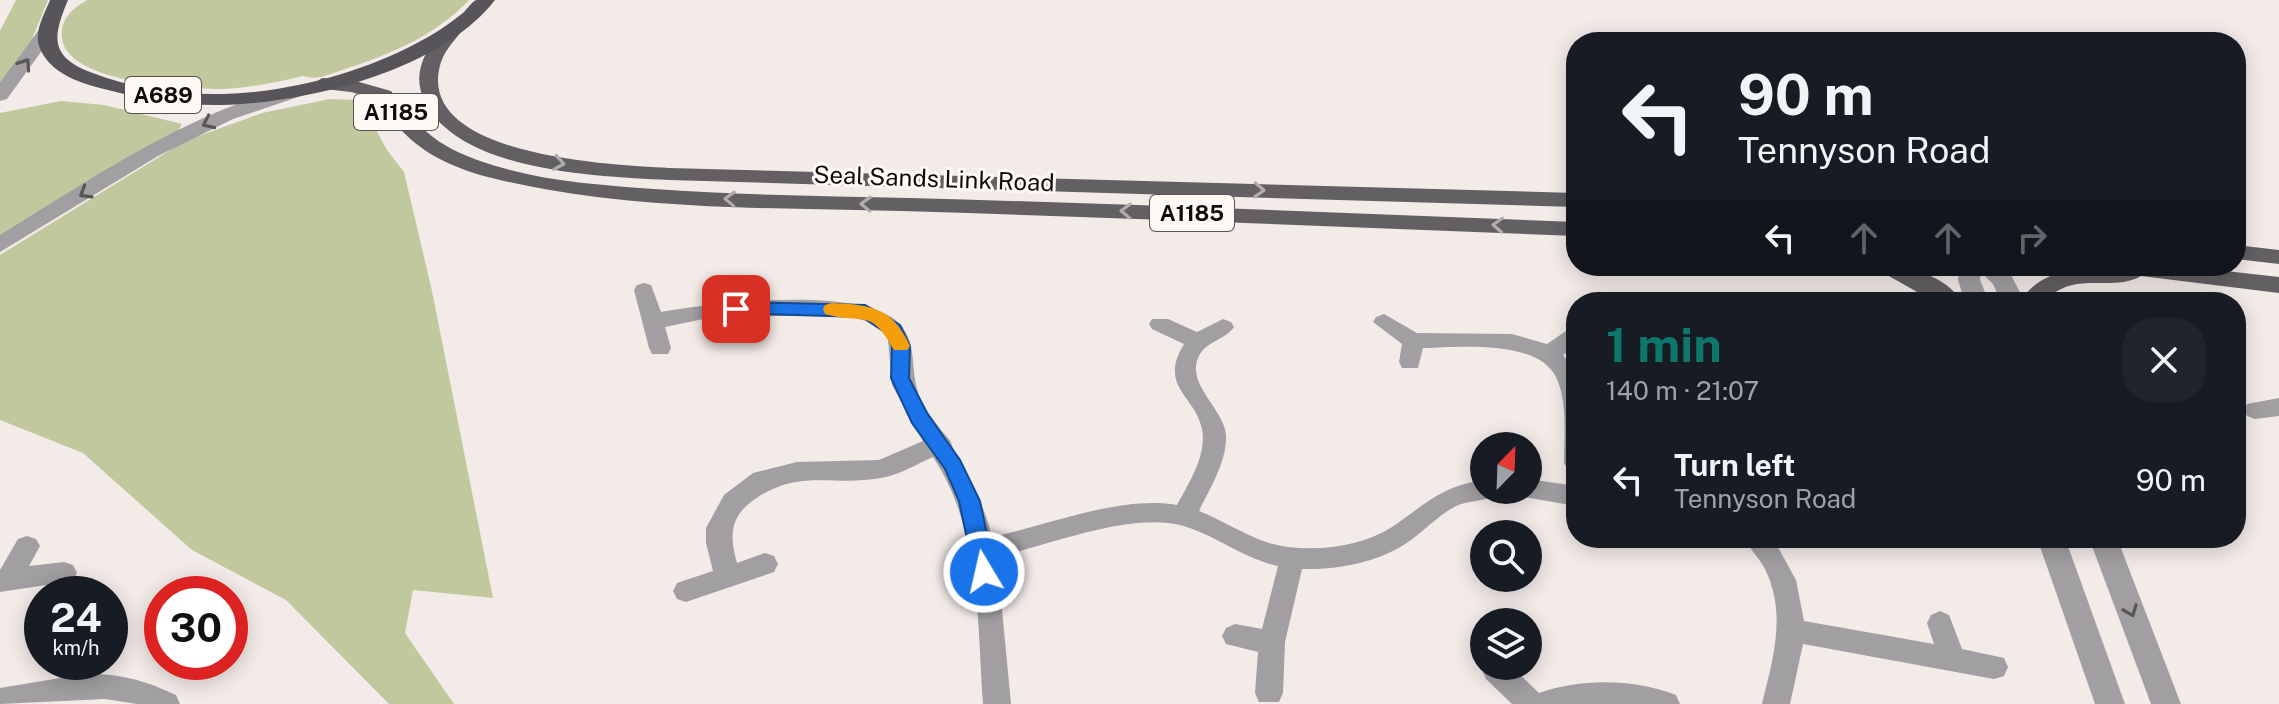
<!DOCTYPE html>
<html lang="en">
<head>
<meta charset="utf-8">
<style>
	body { margin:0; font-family:"Public Sans",sans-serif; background:#20242c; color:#f1f3f6; height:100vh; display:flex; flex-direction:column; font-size:30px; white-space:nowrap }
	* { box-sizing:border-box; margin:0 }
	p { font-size:26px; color:#9ea1a6 }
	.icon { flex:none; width:44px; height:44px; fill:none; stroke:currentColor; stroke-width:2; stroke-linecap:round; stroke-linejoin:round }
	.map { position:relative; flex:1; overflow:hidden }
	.drawer { position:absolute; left:1566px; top:292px; width:680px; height:256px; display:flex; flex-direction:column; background:#171b24; border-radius:32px; box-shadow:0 4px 20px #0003 }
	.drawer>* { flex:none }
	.guide { position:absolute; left:1566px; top:32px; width:680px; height:244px; border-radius:32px; box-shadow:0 4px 20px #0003; background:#171b24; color:#f1f3f6; overflow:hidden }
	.needle { width:52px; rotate:23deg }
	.buttons { position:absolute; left:1470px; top:432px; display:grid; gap:16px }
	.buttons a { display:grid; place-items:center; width:72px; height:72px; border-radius:50%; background:#171b24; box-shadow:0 4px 20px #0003; font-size:40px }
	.speed { position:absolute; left:24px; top:576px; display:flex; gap:16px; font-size:40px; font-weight:700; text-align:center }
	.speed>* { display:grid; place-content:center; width:104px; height:104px; border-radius:50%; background:#171b24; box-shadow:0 4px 20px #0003; line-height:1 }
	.speed small { font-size:20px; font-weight:400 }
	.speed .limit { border:12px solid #d22; background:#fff; color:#111 }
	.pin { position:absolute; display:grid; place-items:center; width:68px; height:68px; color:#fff; margin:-34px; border-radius:16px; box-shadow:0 4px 12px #0006 }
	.me { position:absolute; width:88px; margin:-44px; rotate:351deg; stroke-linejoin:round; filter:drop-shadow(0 0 6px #0008) }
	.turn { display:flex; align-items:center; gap:28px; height:168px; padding:0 40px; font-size:36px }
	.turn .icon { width:104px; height:104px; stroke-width:2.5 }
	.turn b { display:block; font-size:56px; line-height:68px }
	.lanes { display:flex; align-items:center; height:76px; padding:0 40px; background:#0003; justify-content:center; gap:40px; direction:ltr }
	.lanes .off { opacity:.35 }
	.round { display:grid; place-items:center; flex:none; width:84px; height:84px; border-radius:32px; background:#20242c }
	.head { display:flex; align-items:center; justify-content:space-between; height:136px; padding:0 40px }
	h1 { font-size:48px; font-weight:700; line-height:60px; color:#0f766e }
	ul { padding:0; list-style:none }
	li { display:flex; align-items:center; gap:24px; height:104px; padding:0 40px }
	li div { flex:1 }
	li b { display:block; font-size:30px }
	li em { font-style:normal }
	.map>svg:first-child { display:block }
	.green { fill:#c1c89e }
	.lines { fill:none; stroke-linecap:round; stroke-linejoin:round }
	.minor { fill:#a19fa2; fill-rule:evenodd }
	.tertiary { fill:#a19fa2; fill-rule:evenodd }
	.primary { fill:#636064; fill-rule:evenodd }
	.trunk { fill:#58555a; fill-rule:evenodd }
	.oneway { stroke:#585656 }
	.oneway2 { stroke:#b1acad }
	.route { fill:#1a73e8; stroke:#114b97; stroke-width:2 }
	.slow { fill:#f59e0b }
	.labels { text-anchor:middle; stroke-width:6; stroke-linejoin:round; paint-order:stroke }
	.shield { fill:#fff9f6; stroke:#565352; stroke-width:2 }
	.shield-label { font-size:22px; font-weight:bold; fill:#0e0c0b }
	.street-label { font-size:24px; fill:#0e0c0b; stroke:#fff9f6 }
</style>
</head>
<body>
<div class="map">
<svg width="2279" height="704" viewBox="0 0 2279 704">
	<rect width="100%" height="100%" fill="#f3ebe8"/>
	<!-- green -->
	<g class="green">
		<path d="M16,0H48L32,39L0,82V31Z"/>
		<path d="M88,0H469C435,36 391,54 345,69C330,74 317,81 303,76C278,82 249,88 223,89C188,89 66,83 62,38C60,19 73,7 88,0Z"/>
		<path d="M330,99L360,100L387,150L404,172L432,291L493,598L413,590L405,633L454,704H389L286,600L192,550L83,453L0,420V255L185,141L262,113Z"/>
		<path d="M61,101L104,105L182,124L177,133L0,239V113Z"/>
	</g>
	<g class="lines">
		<!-- minor -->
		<g class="minor">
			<path d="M644,283L651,285L661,312C710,303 873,283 903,328C919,351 908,376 923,404C930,416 939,428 948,438C952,442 951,444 953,448C968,480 984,502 992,537C1049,525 1121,495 1177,505C1189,483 1207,455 1202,429C1195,395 1158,387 1184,344L1152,329L1149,324L1152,319H1168L1197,332L1223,319L1231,322L1234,327C1226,339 1208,341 1200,354C1183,383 1224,408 1226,435C1227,462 1210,488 1199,511C1222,520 1243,534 1266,542C1304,554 1358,549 1392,527C1426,504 1441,486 1484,480V490H1496L1493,497C1481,501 1468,501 1456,506C1439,515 1426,529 1411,540C1381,562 1339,570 1302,569L1285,642L1283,693L1279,702H1259L1255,693L1258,652L1226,644L1222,636L1226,628L1235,624L1262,629L1278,566C1242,558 1214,534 1180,525C1127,513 1050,545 997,557L1011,704H983C977,619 981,530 933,457C917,464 899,475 881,478C831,487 797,467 751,502C729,519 730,538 737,563L765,553L774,556L778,564L774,572L686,602L677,599L673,591L677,583L713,571L706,543V528L724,495L753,473L797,462L879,460L923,441L892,385L888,339L881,330L866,321L847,316H718L665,327L671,348L668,354H652L649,348L634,290L637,285Z"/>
			<path d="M1384,314L1417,333L1512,334L1547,344L1566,331L1576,329V346L1563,355L1576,373V472L1568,470L1564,463C1564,436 1568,402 1556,377C1537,339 1459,347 1423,348L1418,368H1402L1399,362L1402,344L1373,322L1376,317Z"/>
			<path d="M2279,398V416L2255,419L2247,416L2244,410L2247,404Z"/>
			<path d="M1528,479L1576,486V506L1519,496L1516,490H1528Z"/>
			<path d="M27,536L36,539L40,546L29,566L64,562L73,565L77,573L73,581L0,592V570L18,539Z"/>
			<path d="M1744,538L1774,540L1796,580L1804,621L1934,644L1927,623L1931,615L1940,611L1949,615L1962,649L2004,658L2008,667L2004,676L1994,679L1803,644L1790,704H1762C1773,658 1787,614 1765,569C1759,558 1750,549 1744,538Z"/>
			<path d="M1484,666H1511L1539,693C1581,678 1635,679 1676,695L1680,704H1512L1486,679L1482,670Z"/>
			<path d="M84,674C118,673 145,680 176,695L180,704H137L105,699L0,704V688Z"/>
		</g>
		<!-- tertiary -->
		<g class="tertiary">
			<path d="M47,26L56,31L7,99L0,101V82L41,27Z"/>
			<path d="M294,86L301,88L304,92L301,96L233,119L158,156L0,252V235C93,178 186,113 294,86Z"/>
			<path d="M1960,266H2002L2011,275L2025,302H2001L1993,284L1981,272L1980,280L1989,302H1965L1958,280Z"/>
			<path d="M2037,538H2065L2125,704H2095Z"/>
			<path d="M2089,538H2117L2181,704H2151Z"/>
		</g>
		<!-- primary -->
		<g class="primary">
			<path d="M456,22L465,27C456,39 446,48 441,62C411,157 614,165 669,168L1576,193V207L669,180C600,177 463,172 426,104C419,90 417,78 422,63C427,49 441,25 456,22Z"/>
			<path d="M322,78L352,80L391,91C423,137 449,153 503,168C552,182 604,185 654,189C739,195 825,196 910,198C1132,204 1354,213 1576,222V236C1351,227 1127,218 902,211C783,208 662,210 544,189C514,183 483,178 455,166C420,152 397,130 377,99L351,92L315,88L313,84Z"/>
			<path d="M2236,245L2279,250V264L2236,259Z"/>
			<path d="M1877,266C1906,266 1945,274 1962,302H1935L1880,271Z"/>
			<path d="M2105,266H2181L2279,277V293L2141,276C2112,293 2072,269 2045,302H2020C2038,272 2073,268 2105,266Z"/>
		</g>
		<!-- trunk -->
		<path class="trunk" d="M50,0H68C53,36 49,56 90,72C193,113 322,93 417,43C433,35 449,24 463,13C467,9 472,2 476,0C481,0 490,0 495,0C441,70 307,103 223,105C184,106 145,100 108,90C82,84 49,74 39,46C34,31 45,13 50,0Z"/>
	</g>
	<!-- one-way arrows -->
	<defs><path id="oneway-chevron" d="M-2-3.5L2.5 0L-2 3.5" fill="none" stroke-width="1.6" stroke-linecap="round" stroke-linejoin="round" transform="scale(2)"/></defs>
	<g class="oneway">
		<use href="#oneway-chevron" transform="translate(25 64) rotate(-56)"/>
		<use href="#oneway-chevron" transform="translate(208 123) rotate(155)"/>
		<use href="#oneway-chevron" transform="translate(85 193) rotate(148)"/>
		<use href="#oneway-chevron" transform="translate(2131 611) rotate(69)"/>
	</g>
	<g class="oneway2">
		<use href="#oneway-chevron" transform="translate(559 163) rotate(9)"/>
		<use href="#oneway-chevron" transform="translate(1259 190) rotate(2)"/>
		<use href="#oneway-chevron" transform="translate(730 199) rotate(-178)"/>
		<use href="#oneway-chevron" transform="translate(866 204) rotate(-178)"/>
		<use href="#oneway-chevron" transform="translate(1126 211) rotate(-178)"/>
		<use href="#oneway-chevron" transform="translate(1498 225) rotate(-177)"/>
	</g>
	<!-- route -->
	<path class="route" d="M736,302L865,305L900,325L910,346L909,378L927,413L960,460L980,501L995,572L992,578L984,581L977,578L974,572L959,501L945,469L912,423L891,378L892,346L886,333L862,317L730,313L728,309L730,304Z"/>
	<!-- slow -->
	<path class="slow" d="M832,303C871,305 892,307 910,346L907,350H894C870,307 865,325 825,314L823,309L825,305Z"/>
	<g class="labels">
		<!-- shield labels -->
		<g class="shield">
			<rect x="125" y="77" width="76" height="36" rx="6"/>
			<rect x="354" y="94" width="84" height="36" rx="6"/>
			<rect x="1150" y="195" width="84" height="36" rx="6"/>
		</g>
		<g class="shield-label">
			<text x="163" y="103">A689</text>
			<text x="396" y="120">A1185</text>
			<text x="1192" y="221">A1185</text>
		</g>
		<!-- street labels -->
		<g class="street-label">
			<text transform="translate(934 179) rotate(2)" y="8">Seal Sands Link Road</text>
		</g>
	</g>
</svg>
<div class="buttons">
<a><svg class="needle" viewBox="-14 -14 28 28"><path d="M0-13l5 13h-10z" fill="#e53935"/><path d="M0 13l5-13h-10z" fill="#9ea1a6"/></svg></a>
<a><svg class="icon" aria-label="search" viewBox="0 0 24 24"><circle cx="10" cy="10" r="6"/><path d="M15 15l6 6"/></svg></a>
<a><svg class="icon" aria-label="layers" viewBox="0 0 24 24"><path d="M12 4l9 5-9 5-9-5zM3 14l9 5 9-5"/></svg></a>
</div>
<div class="speed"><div>24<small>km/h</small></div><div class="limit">30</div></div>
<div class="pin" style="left:736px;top:309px;background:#d93025"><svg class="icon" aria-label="arrive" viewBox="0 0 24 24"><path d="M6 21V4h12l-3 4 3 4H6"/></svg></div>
<svg class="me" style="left:984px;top:572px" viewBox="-20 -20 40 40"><circle r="17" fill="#1a73e8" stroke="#fff" stroke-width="3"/><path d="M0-11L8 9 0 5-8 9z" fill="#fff"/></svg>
<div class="guide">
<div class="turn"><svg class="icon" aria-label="left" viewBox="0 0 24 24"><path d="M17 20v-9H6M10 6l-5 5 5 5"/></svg><div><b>90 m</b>Tennyson Road</div></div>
<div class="lanes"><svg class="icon" aria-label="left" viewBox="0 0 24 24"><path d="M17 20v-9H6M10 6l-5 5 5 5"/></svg><svg class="icon off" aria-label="ahead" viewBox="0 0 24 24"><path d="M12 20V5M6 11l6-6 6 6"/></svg><svg class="icon off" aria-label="ahead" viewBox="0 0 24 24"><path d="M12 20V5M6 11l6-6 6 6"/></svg><svg class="icon off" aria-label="right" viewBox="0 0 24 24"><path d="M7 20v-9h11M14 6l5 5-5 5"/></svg></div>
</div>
<section class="drawer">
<div class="head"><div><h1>1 min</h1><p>140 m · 21:07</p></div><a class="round"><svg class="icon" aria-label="close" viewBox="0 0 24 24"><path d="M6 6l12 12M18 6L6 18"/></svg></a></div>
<ul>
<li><svg class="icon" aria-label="left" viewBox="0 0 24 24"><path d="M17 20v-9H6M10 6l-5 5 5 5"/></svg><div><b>Turn left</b><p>Tennyson Road</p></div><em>90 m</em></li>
</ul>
</section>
</div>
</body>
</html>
